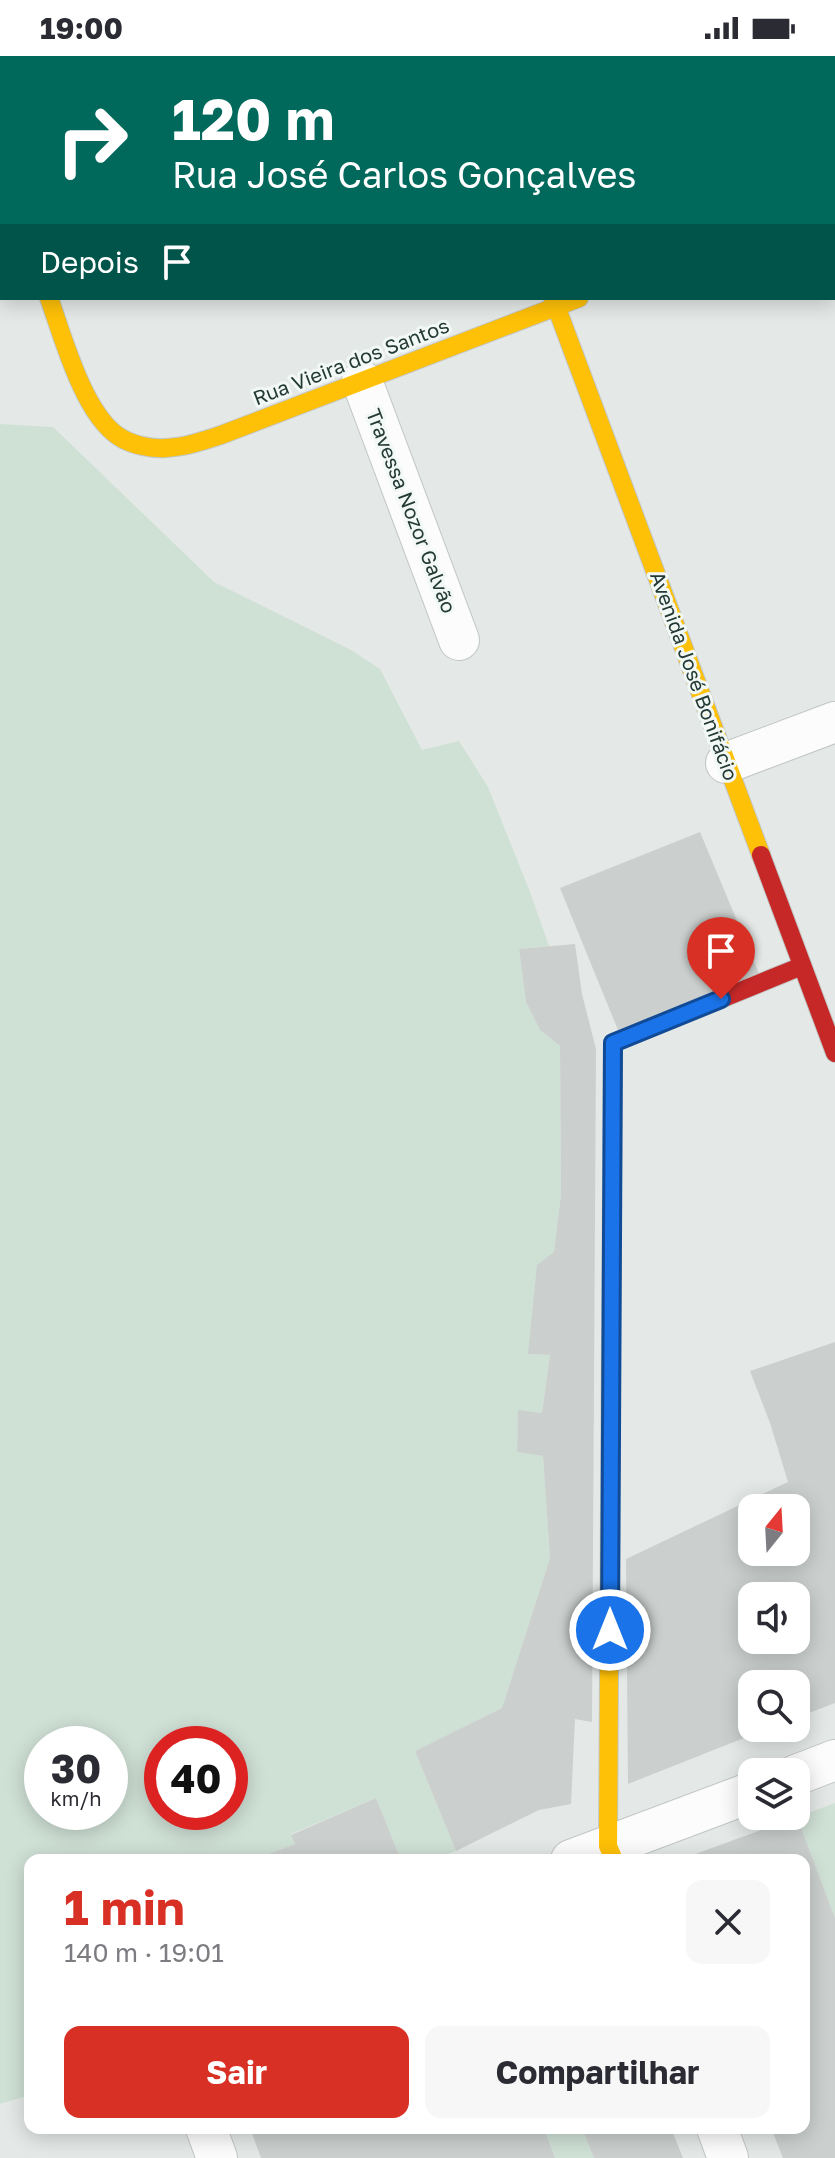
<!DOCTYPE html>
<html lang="pt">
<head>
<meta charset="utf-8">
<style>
	body { margin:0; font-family:"Golos Text",sans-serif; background:#f7f7f7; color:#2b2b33; height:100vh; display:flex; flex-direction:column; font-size:30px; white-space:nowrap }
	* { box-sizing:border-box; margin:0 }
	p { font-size:26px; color:#7c7c81 }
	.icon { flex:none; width:44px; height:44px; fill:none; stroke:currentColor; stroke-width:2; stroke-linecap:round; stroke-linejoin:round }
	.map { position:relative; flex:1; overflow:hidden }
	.panel { position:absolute; left:24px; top:1798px; width:786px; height:280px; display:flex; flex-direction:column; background:#fff; border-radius:16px; box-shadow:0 4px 20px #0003 }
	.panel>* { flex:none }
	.guide { position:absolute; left:0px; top:0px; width:836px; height:244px; box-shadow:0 4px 20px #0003; background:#00695c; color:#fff; overflow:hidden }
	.needle { width:52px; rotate:18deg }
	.tools { position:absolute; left:738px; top:1438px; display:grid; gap:16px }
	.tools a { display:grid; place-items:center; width:72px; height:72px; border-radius:16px; background:#fff; box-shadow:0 4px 20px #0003; font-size:40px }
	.speed { position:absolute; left:24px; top:1670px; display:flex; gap:16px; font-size:40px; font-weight:700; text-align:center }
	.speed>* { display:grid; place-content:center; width:104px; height:104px; border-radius:50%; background:#fff; box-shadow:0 4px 20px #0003; line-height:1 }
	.speed small { font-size:20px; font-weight:400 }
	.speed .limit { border:12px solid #d22; background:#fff; color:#111 }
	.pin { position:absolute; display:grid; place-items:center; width:68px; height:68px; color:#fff; margin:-82px -34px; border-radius:50% 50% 50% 0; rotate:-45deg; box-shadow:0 0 8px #0007 }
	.pin .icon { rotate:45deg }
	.me { position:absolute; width:88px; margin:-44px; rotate:0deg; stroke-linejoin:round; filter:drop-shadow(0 0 6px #0008) }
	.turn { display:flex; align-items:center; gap:28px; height:168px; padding:0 40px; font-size:36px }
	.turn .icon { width:104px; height:104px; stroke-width:2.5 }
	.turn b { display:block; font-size:56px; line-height:68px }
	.then { display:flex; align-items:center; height:76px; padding:0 40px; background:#0003; gap:16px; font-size:30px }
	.round { display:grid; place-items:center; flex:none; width:84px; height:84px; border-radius:16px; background:#f7f7f7 }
	.overview { display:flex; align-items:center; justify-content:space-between; height:136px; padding:0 40px }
	h1 { font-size:48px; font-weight:700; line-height:60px; color:#d93025 }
	.cta { display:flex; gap:16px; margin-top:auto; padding:16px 40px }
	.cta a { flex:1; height:92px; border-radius:16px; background:#d93025; color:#fff; font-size:32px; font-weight:700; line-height:92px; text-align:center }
	.cta a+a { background:#f7f7f7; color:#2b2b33 }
	.status { display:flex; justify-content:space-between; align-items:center; height:56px; padding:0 40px; background:#fff; direction:ltr }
	.status svg { height:22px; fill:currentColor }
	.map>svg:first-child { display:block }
	.green { fill:#cfe0d5; fill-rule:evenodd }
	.building { fill:#cbd0ce; fill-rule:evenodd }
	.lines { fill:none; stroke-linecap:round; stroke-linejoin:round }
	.street-casing { stroke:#c1c6c4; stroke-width:42 }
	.slow-casing { stroke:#c0c6c4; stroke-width:20 }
	.jam-casing { stroke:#c0c6c4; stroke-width:20 }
	.street { stroke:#fbfcfb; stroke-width:40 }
	.slow { stroke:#ffc107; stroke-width:18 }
	.jam { stroke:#c62828; stroke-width:18 }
	.route-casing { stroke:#114b97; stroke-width:20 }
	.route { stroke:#1a73e8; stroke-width:14 }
	.labels { text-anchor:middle; stroke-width:6; stroke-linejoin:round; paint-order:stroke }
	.street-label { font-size:20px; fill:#243a35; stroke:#f2f8f5 }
</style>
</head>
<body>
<div class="status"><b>19:00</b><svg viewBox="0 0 49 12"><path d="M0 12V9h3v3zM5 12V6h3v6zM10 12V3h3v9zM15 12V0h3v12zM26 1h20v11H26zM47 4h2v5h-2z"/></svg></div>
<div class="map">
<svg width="835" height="2102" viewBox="0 0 835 2102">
	<rect width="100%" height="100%" fill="#e4e9e7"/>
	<!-- green -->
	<g class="green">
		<path d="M0,368L53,371L214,526L351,594L380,613L422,694L459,685L488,731L530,836L549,890L519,893L526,946L540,974L560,990L561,1138L554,1196L529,1298L550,1299L542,1357L518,1355L517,1396L543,1400L550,1502L502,1652L415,1695L456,1795L431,1804H401L376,1742L291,1778L295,1788L252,1804H30V2039L0,2048ZM42,1688H110V1756H42ZM162,1688H230V1756H162Z"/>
		<path d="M835,1747V1862L797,1761Z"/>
		<path d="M544,2072H582L594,2102H555Z"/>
	</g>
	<!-- building -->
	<g class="building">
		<path d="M700,776L760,920L618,974L560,832Z"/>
		<path d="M575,888L582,938L596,993L592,1666L575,1663L571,1748L539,1754L456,1795L415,1695L502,1652L550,1502L543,1400L517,1396L518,1354L542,1357L550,1299L528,1298L537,1209L554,1196L561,1138L560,990L540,974L526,946L519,893Z"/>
		<path d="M835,1286V1647L796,1662V1628H752V1672H769L628,1728L626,1503L788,1426L770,1367L750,1315ZM752,1452H796V1496H752ZM752,1540H796V1584H752Z"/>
		<path d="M376,1742L401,1804H253L295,1788L291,1779Z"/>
		<path d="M797,1761L835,1862V2102H783L771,2072H804V1804H679Z"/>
		<path d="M250,2072H544L555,2102H261Z"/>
		<path d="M582,2072H671L683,2102H594Z"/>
	</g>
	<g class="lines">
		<defs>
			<g id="street">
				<path d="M463,0V2"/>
				<path d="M177,2L182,0"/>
				<path d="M0,68L2,67"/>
				<path d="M362,325L459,584"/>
				<path d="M726,707L835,666"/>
				<path d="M796,1719L835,1704"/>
				<path d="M571,1804L752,1736"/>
				<path d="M206,2072L217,2102"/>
				<path d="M717,2072L728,2102"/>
			</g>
			<g id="slow">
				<path d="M0,114L2,119"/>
				<path d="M834,144H835"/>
				<path d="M49,242C63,281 83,356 118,380C131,389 151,393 166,392C185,391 203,385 221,379L579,242"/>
				<path d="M553,242L761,799"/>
				<path d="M611,1275L608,1790L614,1804"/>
			</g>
			<g id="jam">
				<path d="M761,799L835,997"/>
				<path d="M611,1275L613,987L802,910"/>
			</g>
		</defs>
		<!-- street casing -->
		<use href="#street" class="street-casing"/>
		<!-- slow casing -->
		<use href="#slow" class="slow-casing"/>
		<!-- jam casing -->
		<use href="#jam" class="jam-casing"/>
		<!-- street -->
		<use href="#street" class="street"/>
		<!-- slow -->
		<use href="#slow" class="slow"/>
		<!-- jam -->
		<use href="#jam" class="jam"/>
	</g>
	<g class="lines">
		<defs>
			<path id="route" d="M610,1574L613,987L721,943"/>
		</defs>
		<!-- route casing -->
		<use href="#route" class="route-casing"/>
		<!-- route -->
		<use href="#route" class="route"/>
	</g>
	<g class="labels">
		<!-- street labels -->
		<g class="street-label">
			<text transform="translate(351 306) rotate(-21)" y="7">Rua Vieira dos Santos</text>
			<text transform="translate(411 455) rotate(69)" y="7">Travessa Nozor Galvão</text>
			<text transform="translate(694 620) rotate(70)" y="7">Avenida José Bonifácio</text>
		</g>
	</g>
</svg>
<div class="tools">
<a><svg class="needle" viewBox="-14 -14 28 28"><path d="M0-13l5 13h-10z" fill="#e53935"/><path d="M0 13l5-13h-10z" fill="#7c7c81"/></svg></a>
<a><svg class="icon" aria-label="sound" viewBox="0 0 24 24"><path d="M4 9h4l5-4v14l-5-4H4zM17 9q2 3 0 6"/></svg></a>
<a><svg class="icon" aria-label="search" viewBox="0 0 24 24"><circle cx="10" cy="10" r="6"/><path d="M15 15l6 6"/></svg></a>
<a><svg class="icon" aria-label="layers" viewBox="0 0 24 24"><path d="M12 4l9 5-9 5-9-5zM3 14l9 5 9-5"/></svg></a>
</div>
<div class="speed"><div>30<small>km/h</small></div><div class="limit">40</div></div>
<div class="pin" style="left:721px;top:943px;background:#d93025"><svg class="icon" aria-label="arrive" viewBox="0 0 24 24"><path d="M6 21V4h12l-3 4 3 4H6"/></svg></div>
<svg class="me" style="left:610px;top:1574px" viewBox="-20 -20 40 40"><circle r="17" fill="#1a73e8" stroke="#fff" stroke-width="3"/><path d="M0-11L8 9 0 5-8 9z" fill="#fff"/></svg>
<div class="guide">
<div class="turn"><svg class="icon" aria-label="right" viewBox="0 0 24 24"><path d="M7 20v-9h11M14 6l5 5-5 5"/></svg><div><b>120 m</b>Rua José Carlos Gonçalves</div></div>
<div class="then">Depois<svg class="icon" aria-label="arrive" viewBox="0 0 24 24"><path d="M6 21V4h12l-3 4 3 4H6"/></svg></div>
</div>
<section class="panel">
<div class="overview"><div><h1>1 min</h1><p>140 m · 19:01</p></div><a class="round"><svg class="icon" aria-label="close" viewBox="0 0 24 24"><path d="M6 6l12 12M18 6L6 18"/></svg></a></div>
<div class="cta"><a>Sair</a><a>Compartilhar</a></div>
</section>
</div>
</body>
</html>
